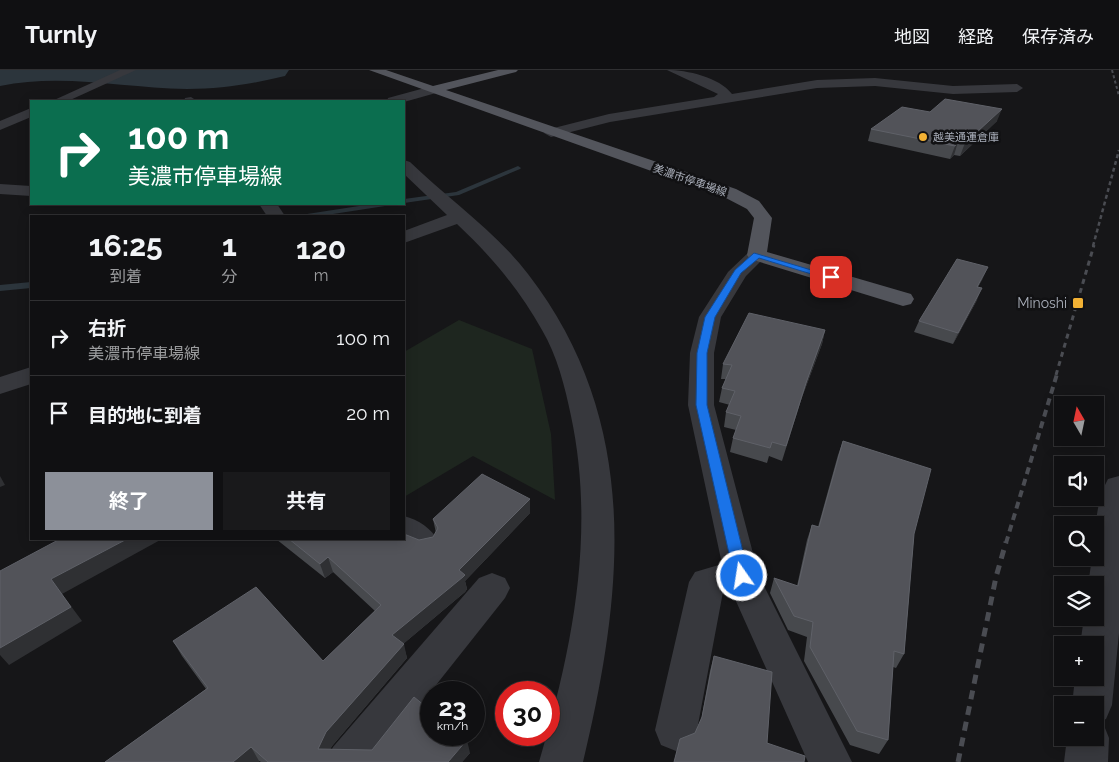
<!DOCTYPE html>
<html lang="ja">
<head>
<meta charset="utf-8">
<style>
	body { margin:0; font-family:Raleway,"Noto Sans JP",sans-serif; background:#19191b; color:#f1f3f6; height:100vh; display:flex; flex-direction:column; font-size:19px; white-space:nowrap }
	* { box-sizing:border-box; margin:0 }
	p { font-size:16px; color:#9c9d9f }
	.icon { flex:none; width:28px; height:28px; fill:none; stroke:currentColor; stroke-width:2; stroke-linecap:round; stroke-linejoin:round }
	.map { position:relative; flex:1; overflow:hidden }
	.details { position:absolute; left:30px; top:145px; width:375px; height:325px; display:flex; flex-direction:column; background:#101012; border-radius:0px; box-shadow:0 2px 12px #0003,0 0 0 1px #303032 }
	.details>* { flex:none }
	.hud { position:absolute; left:30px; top:30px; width:375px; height:105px; border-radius:0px; box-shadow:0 2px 12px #0003,0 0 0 1px #303032; background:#0b6e4f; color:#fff; overflow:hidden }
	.needle { width:32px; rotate:351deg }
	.fabs { position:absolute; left:1054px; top:326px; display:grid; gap:10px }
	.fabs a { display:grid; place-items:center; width:50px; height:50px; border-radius:0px; background:#101012; box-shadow:0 2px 12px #0003,0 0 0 1px #303032; font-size:25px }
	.speed { position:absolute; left:420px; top:611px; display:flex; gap:10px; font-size:25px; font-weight:700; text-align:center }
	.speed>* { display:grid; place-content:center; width:65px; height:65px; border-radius:50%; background:#101012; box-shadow:0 2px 12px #0003,0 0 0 1px #303032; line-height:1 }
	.speed small { font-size:12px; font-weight:400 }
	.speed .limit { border:8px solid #d22; background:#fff; color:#111 }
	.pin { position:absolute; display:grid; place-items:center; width:42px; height:42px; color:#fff; margin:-21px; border-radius:10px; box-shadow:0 2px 8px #0006 }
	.me { position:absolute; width:55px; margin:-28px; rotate:347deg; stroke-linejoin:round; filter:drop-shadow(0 0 4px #0008) }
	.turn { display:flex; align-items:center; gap:18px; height:105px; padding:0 15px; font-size:22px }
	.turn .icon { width:65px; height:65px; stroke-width:2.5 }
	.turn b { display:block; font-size:35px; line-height:42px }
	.eta { display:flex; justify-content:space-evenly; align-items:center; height:85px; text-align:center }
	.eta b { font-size:30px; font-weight:700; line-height:35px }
	.primary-button { display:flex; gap:10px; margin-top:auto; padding:10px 15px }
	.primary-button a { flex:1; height:58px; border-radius:0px; background:#8c9099; color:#fff; font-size:20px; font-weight:700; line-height:58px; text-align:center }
	.primary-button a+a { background:#19191b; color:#f1f3f6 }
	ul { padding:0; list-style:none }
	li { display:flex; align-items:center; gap:15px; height:75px; padding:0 15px; border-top:1px solid #303032 }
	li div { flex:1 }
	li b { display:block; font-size:19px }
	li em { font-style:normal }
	header { display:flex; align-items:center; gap:30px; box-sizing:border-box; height:70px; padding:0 25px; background:#101012; border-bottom:1px solid #303032 }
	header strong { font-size:24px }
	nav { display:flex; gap:28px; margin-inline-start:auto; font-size:18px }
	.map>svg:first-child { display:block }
	.green { fill:#1e261f }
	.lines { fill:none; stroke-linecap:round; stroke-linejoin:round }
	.stream { fill:#2c353c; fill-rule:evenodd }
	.river { fill:#2c353c; fill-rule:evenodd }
	.minor { fill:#37383d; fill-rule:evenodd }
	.major { fill:#53555c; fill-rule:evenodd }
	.rail-far4 { stroke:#4a4c52; stroke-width:2; stroke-dasharray:3 2.5; stroke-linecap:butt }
	.rail-far3 { stroke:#4a4c52; stroke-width:2.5; stroke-dasharray:4 3; stroke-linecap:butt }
	.rail-far2 { stroke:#4a4c52; stroke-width:3; stroke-dasharray:5 4.5; stroke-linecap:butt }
	.rail-far1 { stroke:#4a4c52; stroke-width:4; stroke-dasharray:7 5; stroke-linecap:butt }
	.rail { stroke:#4a4c52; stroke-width:5; stroke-dasharray:9 7; stroke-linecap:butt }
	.wall { fill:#47494d }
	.shaded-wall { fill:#2f3033 }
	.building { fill:#525359; stroke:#5f6168 }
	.route { fill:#1a73e8; stroke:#114b97 }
	.poi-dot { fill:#f2b134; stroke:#111113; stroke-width:2 }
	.labels { text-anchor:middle; stroke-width:5; stroke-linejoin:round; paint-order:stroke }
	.far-poi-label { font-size:11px; fill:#a8adb8; stroke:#111113; text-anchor:start }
	.far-street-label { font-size:11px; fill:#a8adb8; stroke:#111113 }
	.poi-label { font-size:14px; fill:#a8adb8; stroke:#111113; text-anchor:end }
</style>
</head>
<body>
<header>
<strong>Turnly</strong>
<nav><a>地図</a><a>経路</a><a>保存済み</a></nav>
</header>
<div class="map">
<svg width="1119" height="692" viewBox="0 0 1119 692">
	<rect width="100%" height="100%" fill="#161618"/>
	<!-- green -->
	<path class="green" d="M459,250L532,279L551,364L555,430L473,386L404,427V282Z"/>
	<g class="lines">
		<!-- stream -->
		<g class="stream">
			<path d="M518,96L521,98L520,99L459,125L404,133V129L456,122Z"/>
			<path d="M372,134H389L385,136L320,146H303L307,144Z"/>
			<path d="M31,212V218L0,221V215Z"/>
		</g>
		<!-- river -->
		<path class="river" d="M0,0H289L285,6C252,14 221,19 187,19C124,18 62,3 0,16Z"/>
		<!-- minor -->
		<g class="minor">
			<path d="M120,0H136L68,31H52Z"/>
			<path d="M667,0C687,0 719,7 732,24L817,10L875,8L953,16L1017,14L1023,18L1017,22L953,24L875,16L817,18L610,52L551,67L544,63L546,60L609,44L714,27L718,24Z"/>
			<path d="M432,16L436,17L438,20L436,23L404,32L387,31L388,28Z"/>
			<path d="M191,27L197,31H184L185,28Z"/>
			<path d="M31,38V47L0,60V51Z"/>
			<path d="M404,90L410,92C448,129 495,161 528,204C642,352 624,521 583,692H539C572,580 596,464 571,346C565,317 557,285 542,260C519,219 491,186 457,154L404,173V161L447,145L404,104Z"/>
			<path d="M0,114L31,116V126L0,124Z"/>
			<path d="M259,134H277L285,146H267Z"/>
			<path d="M757,179L764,181L767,185L746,206L721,247L714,283V335L759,506L852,692H808L731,520L723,522L697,660L691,675L676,681L661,675L655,660L689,512L695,502L722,494L688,335L690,283L699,247L728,202L750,181Z"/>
			<path d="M31,297V314L0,324V307Z"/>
			<path d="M1119,406V563L1112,635L1106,649L1099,652L1103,653L1109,668L1108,692H1064L1067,668H1095V635H1072L1075,608H1095V575H1080L1084,548H1095V515H1088L1092,488H1095C1095,462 1095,432 1108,409Z"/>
			<path d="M404,446C419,450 431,458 439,472L434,481C415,487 409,480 395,469H404Z"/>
			<path d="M492,503L505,508L510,518L505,528L375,692H326L333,677L479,508Z"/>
		</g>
		<!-- major -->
		<path class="major" d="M369,0H386L433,16L498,0H518L516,2L446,20L736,119L759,131L772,148L767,182L911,224L914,229L911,234L903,236L750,189L747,185L754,148L747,139L724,127Z"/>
		<!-- rail-far4 -->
		<path class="rail-far4" d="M1112,0L1119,26"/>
		<!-- rail-far3 -->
		<path class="rail-far3" d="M1093,176L1119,80"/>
		<!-- rail-far2 -->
		<path class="rail-far2" d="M1056,305L1094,175"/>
		<!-- rail-far1 -->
		<path class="rail-far1" d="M1006,473L1057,304"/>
		<!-- rail -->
		<path class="rail" d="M958,692L996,507L1006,472"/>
	</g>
	<!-- wall -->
	<g class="wall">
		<path d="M930,42L997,51L960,86L954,85L950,89L868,71L871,59Z"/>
		<path d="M983,208L978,217L977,230L953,274L914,262L919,251Z"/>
		<path d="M825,260L822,274L802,327L782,391L769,386L767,393L730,382L733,368L736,360L724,357L726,342L730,335L719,332L722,318L726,309H721L723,294Z"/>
		<path d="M843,371L914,464L904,584L896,598L893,597L888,670L879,684L850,675L804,591L807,567L788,560L770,523L774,508L797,516L807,470L812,455L818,457L838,385Z"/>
		<path d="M530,443L465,511L467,519L465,522L403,574L407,588L332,676L330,679L470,683L462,692H261L259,691L258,692H105L206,619L182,586L173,571L323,591L375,541L333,502L325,508L276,469H404L419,470L433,467L436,463L433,449Z"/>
		<path d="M714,586L767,673L804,692H674L680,669L695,663L701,651L710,601Z"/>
	</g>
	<!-- shaded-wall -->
	<g class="shaded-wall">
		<path d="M1002,39L997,51L960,86L965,73Z"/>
		<path d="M958,72L954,85L950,89L955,76Z"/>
		<path d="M988,197L983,208L972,228L977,217Z"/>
		<path d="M982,218L977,230L953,274L958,263Z"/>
		<path d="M825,260L822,274L802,327L782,391L806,313Z"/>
		<path d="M0,406L5,415L0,417Z"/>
		<path d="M530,429V443L465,511L467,519L465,522L396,580L392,565L459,500Z"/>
		<path d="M127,469H162L62,524L82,551L9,595L0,585V578L51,509Z"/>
		<path d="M328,487L333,502L325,508L320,494Z"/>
		<path d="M404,574L407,588L332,676L324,692L318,679L326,662Z"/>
		<path d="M467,670L470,683L462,692H448Z"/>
		<path d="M251,677L259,691L258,692H233Z"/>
	</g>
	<!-- building -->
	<g class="building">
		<path d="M945,29L1002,39L965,73L958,72L955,76L871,59L902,37L930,42Z"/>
		<path d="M957,189L988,197L977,217L982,218L958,263L919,251Z"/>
		<path d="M749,243L825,260L806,313L786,376L772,372L770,378L733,368L741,346L726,342L735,321L722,318L732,295L723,294Z"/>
		<path d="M843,371L931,399L914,464L904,584L894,581L888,670L857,661L810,577L813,552L794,546L774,508L798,516L812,455L819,457Z"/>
		<path d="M482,404L530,429L459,500L465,505L463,507L392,565L404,574L326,662L318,679L372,680L414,627L431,641V665H462L467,670L448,692H268L251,677L233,692H105L208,618L173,571L256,517L323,591L381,535L328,487L320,494L289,469H404V464L419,470L433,467L438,458L433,449Z"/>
		<path d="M60,469H127L51,509L71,537L0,578V501Z"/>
		<path d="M714,586L772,602L767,673L805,686L804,692H674L680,669L695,663L702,647Z"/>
	</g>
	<!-- route -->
	<path class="route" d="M754,183L835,207L831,210L759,188L741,203L715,247L707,283V335L749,506L747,510H736L734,506L696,335L697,283L705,247L735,200Z"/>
	<!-- markers -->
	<g class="poi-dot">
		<circle cx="923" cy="67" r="5"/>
		<rect x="1072" y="227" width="12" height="12" rx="2.5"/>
	</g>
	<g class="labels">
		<!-- far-poi labels -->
		<g class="far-poi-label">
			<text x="933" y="71">越美通運倉庫</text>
		</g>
		<!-- far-street labels -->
		<g class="far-street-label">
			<text transform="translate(690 110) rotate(19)" y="4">美濃市停車場線</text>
		</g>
		<!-- poi labels -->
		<g class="poi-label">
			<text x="1067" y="238">Minoshi</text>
		</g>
	</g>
</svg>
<div class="fabs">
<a><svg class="needle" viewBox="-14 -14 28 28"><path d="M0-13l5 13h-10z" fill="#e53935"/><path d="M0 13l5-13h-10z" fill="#9c9d9f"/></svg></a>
<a><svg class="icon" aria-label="sound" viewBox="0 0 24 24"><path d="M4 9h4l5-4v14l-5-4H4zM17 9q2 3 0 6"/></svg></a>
<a><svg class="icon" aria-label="search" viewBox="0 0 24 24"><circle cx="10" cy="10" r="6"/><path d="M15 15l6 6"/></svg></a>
<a><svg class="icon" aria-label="layers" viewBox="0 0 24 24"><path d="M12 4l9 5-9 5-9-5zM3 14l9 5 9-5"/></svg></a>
<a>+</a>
<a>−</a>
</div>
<div class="speed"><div>23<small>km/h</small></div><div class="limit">30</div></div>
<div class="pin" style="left:831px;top:207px;background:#d93025"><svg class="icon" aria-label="arrive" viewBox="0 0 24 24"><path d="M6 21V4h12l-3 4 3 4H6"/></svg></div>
<svg class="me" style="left:742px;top:506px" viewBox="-20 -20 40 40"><circle r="17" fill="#1a73e8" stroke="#fff" stroke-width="3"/><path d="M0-11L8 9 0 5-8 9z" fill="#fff"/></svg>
<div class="hud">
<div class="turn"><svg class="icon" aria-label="right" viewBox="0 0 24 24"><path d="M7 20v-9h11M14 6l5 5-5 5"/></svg><div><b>100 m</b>美濃市停車場線</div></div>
</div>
<section class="details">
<div class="eta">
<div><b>16:25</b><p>到着</p></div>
<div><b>1</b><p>分</p></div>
<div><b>120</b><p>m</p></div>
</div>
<ul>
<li><svg class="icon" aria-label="right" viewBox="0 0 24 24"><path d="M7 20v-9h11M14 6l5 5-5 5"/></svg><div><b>右折</b><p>美濃市停車場線</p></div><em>100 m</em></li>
<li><svg class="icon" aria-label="arrive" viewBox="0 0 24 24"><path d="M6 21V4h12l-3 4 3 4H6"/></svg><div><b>目的地に到着</b></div><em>20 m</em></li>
</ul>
<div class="primary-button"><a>終了</a><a>共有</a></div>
</section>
</div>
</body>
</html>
